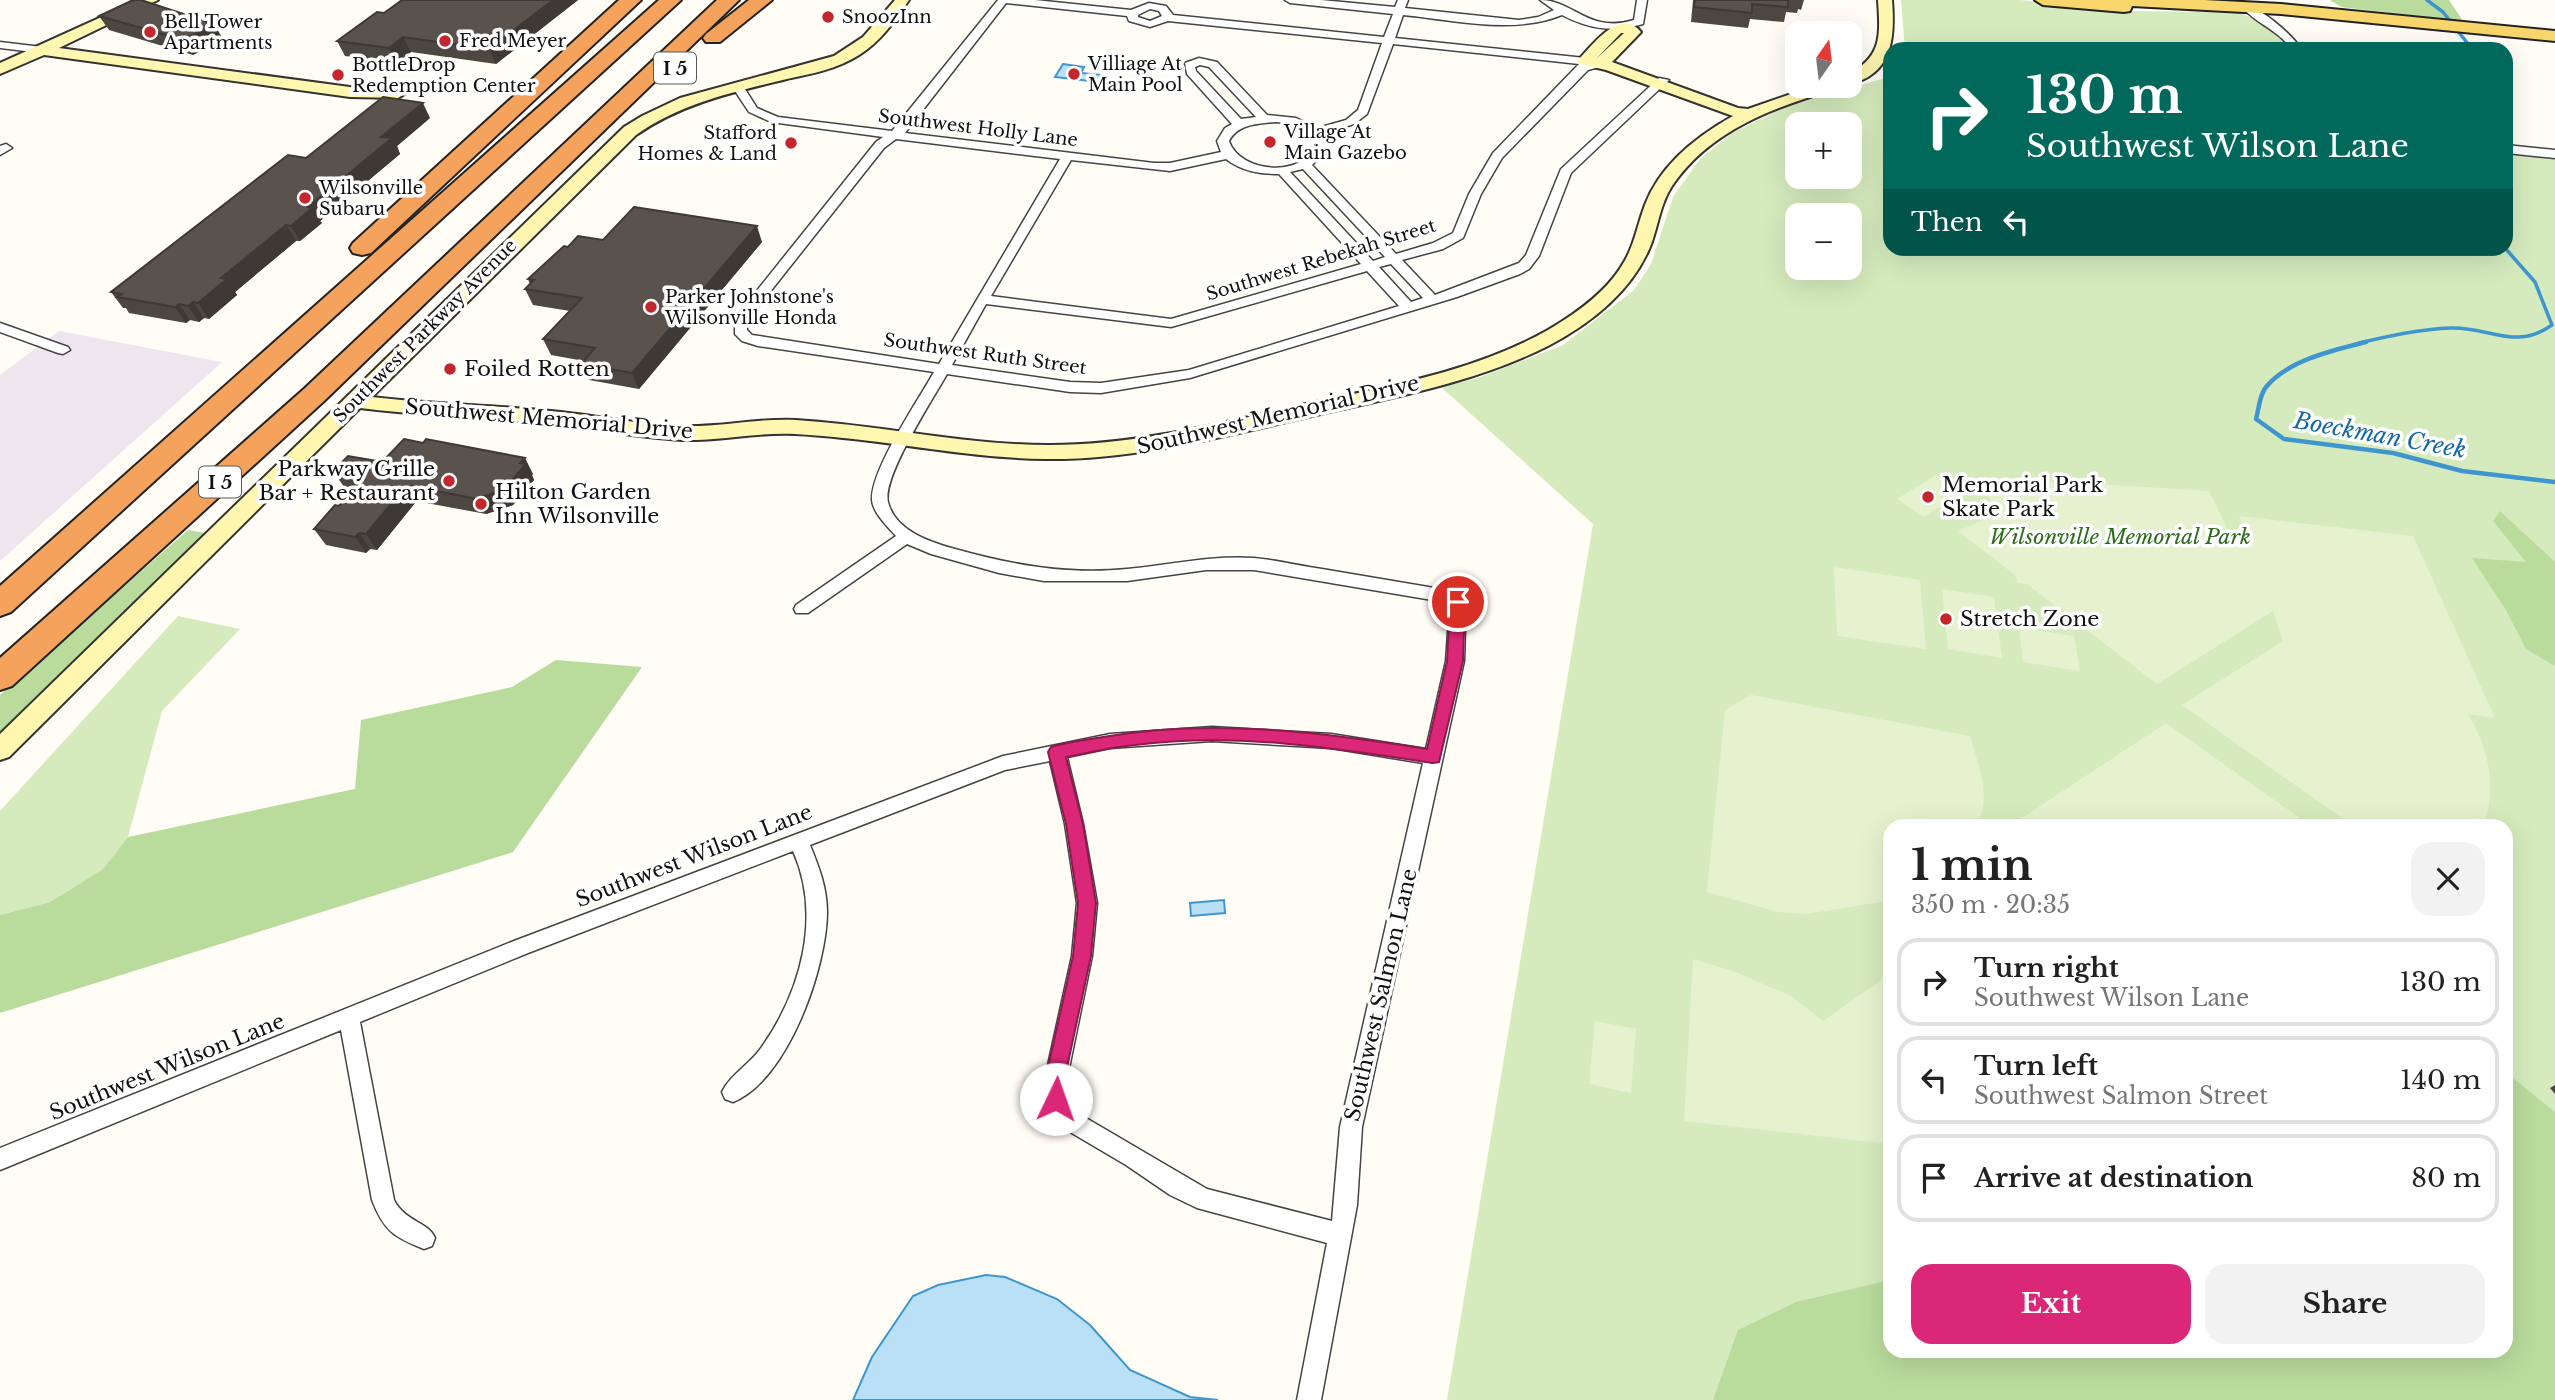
<!DOCTYPE html>
<html lang="en">
<head>
<meta charset="utf-8">
<style>
	body { margin:0; font-family:"Libre Baskerville",serif; background:#f2f2f2; color:#222; height:100vh; display:flex; flex-direction:column; font-size:26px; white-space:nowrap }
	* { box-sizing:border-box; margin:0 }
	p { font-size:23px; color:#767676 }
	.icon { flex:none; width:38px; height:38px; fill:none; stroke:currentColor; stroke-width:2; stroke-linecap:round; stroke-linejoin:round }
	.map { position:relative; flex:1; overflow:hidden }
	.panel { position:absolute; left:1883px; top:819px; width:630px; height:539px; display:flex; flex-direction:column; background:#fff; border-radius:21px; box-shadow:0 7px 28px #0002 }
	.panel>* { flex:none }
	.guide { position:absolute; left:1883px; top:42px; width:630px; height:214px; border-radius:21px; box-shadow:0 7px 28px #0002; background:#00695c; color:#fff; overflow:hidden }
	.needle { width:46px; rotate:14deg }
	.buttons { position:absolute; left:1785px; top:21px; display:grid; gap:14px }
	.buttons a { display:grid; place-items:center; width:77px; height:77px; border-radius:14px; background:#fff; box-shadow:0 7px 28px #0002; font-size:35px }
	.pin { position:absolute; display:grid; place-items:center; width:60px; height:60px; color:#fff; margin:-30px; border:4px solid #fff; border-radius:50%; box-shadow:0 2px 7px #0007 }
	.me { position:absolute; width:77px; margin:-38px; rotate:3deg; stroke-linejoin:round; filter:drop-shadow(0 0 5px #0008) }
	.turn { display:flex; align-items:center; gap:24px; height:147px; padding:0 28px; font-size:32px }
	.turn .icon { width:91px; height:91px; stroke-width:2.5 }
	.turn b { display:block; font-size:49px; line-height:60px }
	.then { display:flex; align-items:center; height:66px; padding:0 28px; background:#0003; gap:14px; font-size:26px }
	.round { display:grid; place-items:center; flex:none; width:74px; height:74px; border-radius:21px; background:#f2f2f2 }
	.head { display:flex; align-items:center; justify-content:space-between; height:119px; padding:0 28px }
	h1 { font-size:42px; font-weight:700; line-height:52px }
	.cta { display:flex; gap:14px; margin-top:auto; padding:14px 28px }
	.cta a { flex:1; height:80px; border-radius:21px; background:#db2777; color:#fff; font-size:28px; font-weight:700; line-height:80px; text-align:center }
	.cta a+a { background:#f2f2f2; color:#222 }
	ul { padding:0; list-style:none }
	li { display:flex; align-items:center; gap:21px; height:88px; margin:0 14px 10px; padding:0 14px; border:4px solid #e0e0e0; border-radius:21px }
	li div { flex:1 }
	li b { display:block; font-size:26px }
	li em { font-style:normal }
	.map>svg:first-child { display:block }
	.industrial { fill:#eee6ef }
	.green { fill:#d5ebbd; fill-rule:evenodd }
	.forest { fill:#b9dc9c }
	.pitch { fill:#e6f2cf }
	.water { fill:#b9e0f7; stroke:#3f96cf; stroke-width:2 }
	.lines { fill:none; stroke-linecap:round; stroke-linejoin:round }
	.stream-far1 { stroke:#3f96cf; stroke-width:3.5 }
	.stream { stroke:#3f96cf; stroke-width:4.5 }
	.street-casing { stroke:#444; stroke-width:3 }
	.secondary-casing { stroke:#333; stroke-width:4 }
	.primary-casing { stroke:#222; stroke-width:4 }
	.highway-casing { stroke:#222; stroke-width:4 }
	.street { fill:#fff; fill-rule:evenodd }
	.secondary { fill:#fff6b0; fill-rule:evenodd }
	.primary { fill:#f9d66b; fill-rule:evenodd }
	.highway { fill:#f5a25d; fill-rule:evenodd }
	.wall { fill:#4d4742 }
	.shaded-wall { fill:#3f3936 }
	.building { fill:#5a524d; stroke:#3f3936; stroke-width:2 }
	.route { fill:#db2777; stroke:#8e194d; stroke-width:2 }
	.poi-dot { fill:#c4262e; stroke:#fff; stroke-width:2.5 }
	.labels { text-anchor:middle; stroke-width:7; stroke-linejoin:round; paint-order:stroke }
	.far-poi-label { font-size:18px; fill:#111; stroke:#fff; text-anchor:start }
	.far-street-label { font-size:18px; fill:#111; stroke:#fff }
	.shield { fill:#fff; stroke:#585858; stroke-width:2 }
	.shield-label { font-size:19px; font-weight:bold; fill:#111 }
	.poi-label { font-size:21px; fill:#111; stroke:#fff; text-anchor:start }
	.street-label { font-size:21px; fill:#111; stroke:#fff }
	.park-label { font-size:21px; font-style:italic; fill:#2f6b1f; stroke:#fff }
	.water-label { font-size:23px; font-style:italic; fill:#1768a6; stroke:#fff }
</style>
</head>
<body>
<div class="map">
<svg width="2555" height="1400" viewBox="0 0 2555 1400">
	<rect width="100%" height="100%" fill="#fffdf5"/>
	<!-- industrial -->
	<path class="industrial" d="M59,331L222,362L0,561V375Z"/>
	<!-- green -->
	<g class="green">
		<path d="M1901,0H2020L2130,11L2235,12C2253,16 2281,33 2290,49H1905Z"/>
		<path d="M1890,73V248H2506V151L2555,156V1400H1447L1593,524L1441,387L1478,378L1563,345L1634,290L1651,264L1673,197L1700,159L1732,133L1787,106L1882,79ZM1797,124H1850V177H1797ZM1797,215H1850V268H1797ZM1890,826H2506V1351H1890Z"/>
		<path d="M178,616L240,629L162,711L128,837L103,869L50,902L0,915V811Z"/>
	</g>
	<!-- forest -->
	<g class="forest">
		<path d="M2330,0H2449L2463,21L2341,7Z"/>
		<path d="M2500,511L2555,562V666L2526,649L2506,610L2472,558L2526,562L2493,521Z"/>
		<path d="M188,530L205,533L0,733V695Z"/>
		<path d="M556,660L642,667L513,852L0,1013V915L50,902L103,869L128,837L355,789L361,720L512,687Z"/>
		<path d="M2506,1078H2513L2555,1112V1400H1713L1738,1330L1796,1302L1890,1280V1351H2506Z"/>
	</g>
	<!-- pitch -->
	<g class="pitch">
		<path d="M1936,475L1962,493L1924,517L1897,499Z"/>
		<path d="M1983,477L2209,491L2233,541L2250,547L2239,516L2413,536L2495,718L2468,714C2488,747 2498,788 2483,826H2353L2182,705L2283,641L2273,611L2157,684L2027,584L2018,583L2015,575L1958,531L1995,515Z"/>
		<path d="M1834,567L1920,580L1926,649L1837,636Z"/>
		<path d="M1942,589L1994,597L2002,658L1948,649Z"/>
		<path d="M2019,627L2074,636L2080,671L2023,662Z"/>
		<path d="M1751,695L1970,736C1978,766 1993,797 1976,826H1890V900L1887,901L1806,914L1778,912L1707,892L1725,710Z"/>
		<path d="M2166,723L2311,826H2010Z"/>
		<path d="M1693,959L1733,971L1791,996L1823,1021L1890,974V1134L1887,1132L1890,1144L1684,1121Z"/>
		<path d="M1595,1021L1636,1029L1631,1093L1589,1084Z"/>
	</g>
	<!-- water -->
	<g class="water">
		<path d="M1063,64L1084,67L1081,73L1102,75L1098,82L1055,77Z"/>
		<path d="M1224,900L1225,913L1191,916L1190,903Z"/>
		<path d="M986,1275L1005,1277L1057,1299L1090,1325L1130,1370L1190,1397L1218,1400H853L872,1357L913,1296L938,1285Z"/>
	</g>
	<g class="lines">
		<!-- stream-far1 -->
		<g class="stream-far1">
			<path d="M2427,0L2443,12L2472,49"/>
			<path d="M2359,343C2389,336 2420,329 2451,328C2491,327 2515,351 2552,325L2535,282L2505,248"/>
		</g>
		<!-- stream -->
		<path class="stream" d="M2366,342C2334,350 2288,360 2266,387C2259,396 2259,409 2256,419L2284,439L2393,453L2462,471L2555,482"/>
		<defs>
			<g id="street">
				<path d="M998,0H1035L1131,10L1149,3L1166,6L1173,15L1384,37L1393,14L1290,3L1285,0H1321L1395,7L1398,0H1408L1405,8L1519,20L1538,17L1554,10L1540,0C1574,0 1588,34 1634,20L1637,0H1647L1643,24C1613,33 1589,29 1562,15C1513,35 1455,20 1403,15L1395,38L1585,58L1590,63L1605,57L1611,60L1603,66L1588,70L1502,158L1481,194L1463,238L1443,249L1402,260L1435,295L1519,263L1526,255L1561,169L1659,78L1669,80L1571,173L1539,256L1529,269L1520,274L1457,297L1190,378L1101,393L1070,392L947,374C933,399 882,477 888,502C895,531 930,542 955,549C1012,565 1068,575 1127,569C1170,565 1211,555 1254,558C1277,560 1300,566 1322,569C1367,577 1413,584 1458,592L1466,598L1464,661L1362,1127L1357,1205L1321,1400H1297L1327,1243L1197,1208L1170,1195L1126,1165L1070,1132L1051,1115L1044,1083L1072,956L1077,903L1065,824L1050,761L1005,770L810,845C819,867 827,888 827,912C827,967 788,1080 733,1102L725,1099L722,1092C730,1075 750,1064 761,1048C801,992 822,916 793,851L528,953L360,1022L394,1200C405,1222 429,1222 435,1238L432,1246L424,1249C394,1237 384,1231 372,1200L341,1030L0,1170V1148L514,941L1003,756L1110,734L1212,727L1331,734L1426,749L1446,661L1450,603L1254,570H1206L1127,581H1044L999,573L931,554L907,544L808,613H796L794,609L796,605L896,536C888,527 873,513 872,500C871,469 918,401 934,372L758,346L742,341L735,334V318L876,142L883,137L771,122L749,112L733,88L743,86L757,108L778,117L892,131ZM1006,3L1127,16L1129,21L1150,27L1168,21L1382,43L1358,110L1346,120L1318,128L1296,118L1267,115L1217,62L1199,58L1185,63L1187,74L1232,124L1225,128L1217,141L1221,152L1170,163H1154L905,133ZM1150,9L1159,11L1162,16L1150,21L1138,17V15ZM1393,44L1579,64L1493,153L1469,194L1453,233L1433,243L1396,254L1312,165L1324,153L1328,141L1323,134L1354,124L1367,114ZM1200,65L1209,67L1256,117L1241,119L1196,71L1195,67ZM1275,122C1292,123 1306,127 1316,141C1308,179 1240,174 1229,141C1238,124 1257,124 1275,122ZM896,139L1060,159L939,364L752,335L747,330V321L884,148ZM1226,159C1242,171 1259,174 1279,174L1361,264L1171,319L991,296L1071,160L1170,171ZM1303,169L1385,257L1373,261L1290,172ZM1391,264L1423,298L1411,302L1379,267ZM1367,271L1399,306L1189,370L1101,383L1070,382L952,365L986,304L1171,327ZM1212,741L1331,748L1423,763L1340,1127L1332,1221L1207,1189L1086,1118L1069,1103L1066,1083L1092,956L1097,903L1083,824L1067,757L1110,748Z"/>
				<path d="M2243,5C2257,4 2294,36 2301,49H2291C2279,30 2256,24 2242,7Z"/>
				<path d="M0,42L42,47L47,50L42,53L0,48Z"/>
				<path d="M6,144L12,148L0,155V146Z"/>
				<path d="M2506,145L2555,150V158L2506,153Z"/>
				<path d="M0,323L68,347L70,350L63,354L58,353L0,332Z"/>
			</g>
			<g id="secondary">
				<path d="M139,0H158L59,48L350,87L398,88L406,93L398,98L350,97L44,55L0,74V63Z"/>
				<path d="M895,0H909C895,21 880,42 859,55C837,69 811,74 787,79C734,92 682,103 636,135L372,397C431,404 491,405 551,411C595,415 639,425 684,426C722,427 758,418 796,420C880,425 964,445 1049,445C1136,445 1221,423 1306,404C1388,386 1473,372 1548,330C1575,314 1604,294 1621,267C1634,248 1637,226 1645,205C1660,165 1697,136 1733,116L1606,70L1580,64L1577,61L1580,58C1594,43 1621,7 1641,32L1612,62L1738,108L1748,109L1814,86H1838L1836,89C1774,107 1710,130 1672,186C1660,204 1658,227 1650,247C1631,292 1590,324 1548,346C1472,384 1389,398 1308,417C1221,437 1134,460 1045,459C961,458 879,438 795,434C757,432 720,441 682,440C639,438 597,429 554,424C489,418 425,416 360,408L9,757L0,760V734L624,127L642,116L680,98L834,56L863,37ZM1621,33H1624L1596,59Z"/>
				<path d="M1878,0H1892C1895,37 1893,74 1850,84V73C1883,56 1880,33 1878,0Z"/>
			</g>
			<path id="primary" d="M2035,0H2204L2281,4L2555,31V41L2281,14L2132,6L2130,11L2124,12L2043,5Z"/>
			<g id="highway">
				<path d="M619,0H641L371,253L362,255L353,253L350,248L353,243Z"/>
				<path d="M659,0H681L11,612L0,616V586Z"/>
				<path d="M717,0H739L324,401L12,686L0,690V658L304,389Z"/>
				<path d="M749,0H772L720,42H706L703,38L706,34Z"/>
			</g>
		</defs>
		<!-- street casing -->
		<use href="#street" class="street-casing"/>
		<!-- secondary casing -->
		<use href="#secondary" class="secondary-casing"/>
		<!-- primary casing -->
		<use href="#primary" class="primary-casing"/>
		<!-- highway casing -->
		<use href="#highway" class="highway-casing"/>
		<!-- street -->
		<use href="#street" class="street"/>
		<!-- secondary -->
		<use href="#secondary" class="secondary"/>
		<!-- primary -->
		<use href="#primary" class="primary"/>
		<!-- highway -->
		<use href="#highway" class="highway"/>
	</g>
	<!-- wall -->
	<g class="wall">
		<path d="M578,0L496,64L411,52L397,63L345,56L337,41L384,13Z"/>
		<path d="M1693,0H1804L1801,10L1798,9L1797,13L1786,12L1784,22L1750,19L1748,28L1691,22Z"/>
		<path d="M99,16L223,39L193,55L109,30Z"/>
		<path d="M430,118L397,146L400,154L320,221L322,223L300,241H296L235,292L237,295L209,319L204,318L199,322L190,320L186,323L129,313L126,308H123L111,292Z"/>
		<path d="M603,240L762,242L639,389L589,380L581,364L584,361L551,355L543,339L570,311L533,305L525,289L530,284L528,279L568,247Z"/>
		<path d="M423,443L533,474L532,475L534,480L513,505L486,514L421,502L415,503L377,550L370,549L366,553L326,545L314,529L355,489L344,487L333,471L385,459Z"/>
		<path d="M2555,1085V1094L2550,1088Z"/>
	</g>
	<!-- shaded-wall -->
	<g class="shaded-wall">
		<path d="M553,0H578L496,64L489,49Z"/>
		<path d="M214,24L223,39L193,55L184,40Z"/>
		<path d="M403,37L411,52L397,63L389,48Z"/>
		<path d="M423,103L430,118L397,146L400,154L320,221L322,223L300,241L291,226L381,137Z"/>
		<path d="M286,225L296,241L235,292L237,295L209,319L198,303L221,278Z"/>
		<path d="M757,226L762,242L639,389L632,373Z"/>
		<path d="M193,302L204,318L199,322L188,306Z"/>
		<path d="M179,304L190,320L186,323L175,307Z"/>
		<path d="M525,458L533,474L532,475L534,480L513,505L486,514L477,499L520,463Z"/>
		<path d="M411,486L421,502L415,503L377,550L366,534L405,487Z"/>
		<path d="M359,533L370,549L366,553L355,537Z"/>
	</g>
	<!-- building -->
	<g class="building">
		<path d="M133,0H141L214,24L184,40L99,16Z"/>
		<path d="M402,0H553L489,49L403,37L389,48L337,41L377,12L384,13Z"/>
		<path d="M1695,0H1788V7L1752,4V13L1694,7Z"/>
		<path d="M383,97L423,103L381,137L392,138L308,207L312,208L291,226L286,225L221,278L227,279L198,303L193,302L188,306L179,304L175,307L117,297L122,294L111,292L288,155L306,158Z"/>
		<path d="M634,207L757,226L632,373L581,364L595,348L543,339L582,298L525,289L534,280L528,279L564,246L568,247L578,236L603,240Z"/>
		<path d="M404,439L423,443L426,439L525,458L520,463L526,464L504,489L477,499L411,486L405,487L366,534L359,533L355,537L314,529L335,505L339,506L364,480L359,479L362,476L333,471L348,456L377,461L380,458L385,459Z"/>
	</g>
	<!-- route -->
	<path class="route" d="M1458,596L1465,602L1463,661L1439,762L1433,763C1336,748 1234,732 1135,745C1112,747 1089,753 1066,757L1083,824L1096,903L1091,956L1066,1072V1099L1063,1106L1056,1108L1049,1106L1046,1099L1047,1072L1073,956L1078,903L1066,824L1048,752L1051,747C1067,742 1086,740 1103,737C1210,718 1320,732 1427,749L1447,661L1450,602Z"/>
	<!-- markers -->
	<g class="poi-dot">
		<circle cx="828" cy="17" r="7"/>
		<circle cx="150" cy="32" r="7"/>
		<circle cx="445" cy="41" r="7"/>
		<circle cx="1074" cy="74" r="7"/>
		<circle cx="338" cy="75" r="7"/>
		<circle cx="1270" cy="142" r="7"/>
		<circle cx="791" cy="143" r="7"/>
		<circle cx="305" cy="198" r="7"/>
		<circle cx="651" cy="307" r="7"/>
		<circle cx="450" cy="369" r="7"/>
		<circle cx="449" cy="481" r="7"/>
		<circle cx="1928" cy="497" r="7"/>
		<circle cx="481" cy="504" r="7"/>
		<circle cx="1946" cy="619" r="7"/>
	</g>
	<g class="labels">
		<!-- far-poi labels -->
		<g class="far-poi-label">
			<text x="842" y="23">SnoozInn</text>
			<text x="164" y="28">Bell Tower<tspan x="164" dy="21">Apartments</tspan></text>
			<text x="459" y="47">Fred Meyer</text>
			<text x="1088" y="70">Villiage At<tspan x="1088" dy="21">Main Pool</tspan></text>
			<text x="352" y="71">BottleDrop<tspan x="352" dy="21">Redemption Center</tspan></text>
			<text x="1284" y="138">Village At<tspan x="1284" dy="21">Main Gazebo</tspan></text>
			<text x="777" y="139" text-anchor="end">Stafford<tspan x="777" dy="21">Homes &amp; Land</tspan></text>
			<text x="319" y="194">Wilsonville<tspan x="319" dy="21">Subaru</tspan></text>
			<text x="665" y="303">Parker Johnstone's<tspan x="665" dy="21">Wilsonville Honda</tspan></text>
		</g>
		<!-- far-street labels -->
		<g class="far-street-label">
			<text transform="translate(978 128) rotate(7)" y="6">Southwest Holly Lane</text>
			<text transform="translate(1321 260) rotate(-17)" y="6">Southwest Rebekah Street</text>
			<text transform="translate(425 331) rotate(-45)" y="6">Southwest Parkway Avenue</text>
			<text transform="translate(985 354) rotate(8)" y="6">Southwest Ruth Street</text>
		</g>
		<!-- shield labels -->
		<g class="shield">
			<rect x="654" y="52.5" width="42" height="31" rx="5"/>
			<rect x="199" y="466.5" width="42" height="31" rx="5"/>
		</g>
		<g class="shield-label">
			<text x="675" y="75">I 5</text>
			<text x="220" y="489">I 5</text>
		</g>
		<!-- poi labels -->
		<g class="poi-label">
			<text x="464" y="376">Foiled Rotten</text>
			<text x="435" y="476" text-anchor="end">Parkway Grille<tspan x="435" dy="24">Bar + Restaurant</tspan></text>
			<text x="1942" y="492">Memorial Park<tspan x="1942" dy="24">Skate Park</tspan></text>
			<text x="495" y="499">Hilton Garden<tspan x="495" dy="24">Inn Wilsonville</tspan></text>
			<text x="1960" y="626">Stretch Zone</text>
		</g>
		<!-- street labels -->
		<g class="street-label">
			<text transform="translate(1278 415) rotate(-13)" y="7">Southwest Memorial Drive</text>
			<text transform="translate(549 419) rotate(5)" y="7">Southwest Memorial Drive</text>
			<text transform="translate(694 856) rotate(-21)" y="7">Southwest Wilson Lane</text>
			<text transform="translate(1381 995) rotate(-77)" y="7">Southwest Salmon Lane</text>
			<text transform="translate(167 1067) rotate(-22)" y="7">Southwest Wilson Lane</text>
		</g>
		<!-- park labels -->
		<g class="park-label">
			<text x="2120" y="544">Wilsonville Memorial Park</text>
		</g>
		<!-- water labels -->
		<g class="water-label">
			<text transform="translate(2380 435) rotate(10)" y="8">Boeckman Creek</text>
		</g>
	</g>
</svg>
<div class="buttons">
<a><svg class="needle" viewBox="-14 -14 28 28"><path d="M0-13l5 13h-10z" fill="#e53935"/><path d="M0 13l5-13h-10z" fill="#767676"/></svg></a>
<a>+</a>
<a>−</a>
</div>
<div class="pin" style="left:1458px;top:602px;background:#d93025"><svg class="icon" aria-label="arrive" viewBox="0 0 24 24"><path d="M6 21V4h12l-3 4 3 4H6"/></svg></div>
<svg class="me" style="left:1056px;top:1099px" viewBox="-20 -20 40 40"><circle r="19" fill="#fff"/><path d="M0-13L10 11 0 6-10 11z" fill="#db2777"/></svg>
<div class="guide">
<div class="turn"><svg class="icon" aria-label="right" viewBox="0 0 24 24"><path d="M7 20v-9h11M14 6l5 5-5 5"/></svg><div><b>130 m</b>Southwest Wilson Lane</div></div>
<div class="then">Then<svg class="icon" aria-label="left" viewBox="0 0 24 24"><path d="M17 20v-9H6M10 6l-5 5 5 5"/></svg></div>
</div>
<section class="panel">
<div class="head"><div><h1>1 min</h1><p>350 m · 20:35</p></div><a class="round"><svg class="icon" aria-label="close" viewBox="0 0 24 24"><path d="M6 6l12 12M18 6L6 18"/></svg></a></div>
<ul>
<li><svg class="icon" aria-label="right" viewBox="0 0 24 24"><path d="M7 20v-9h11M14 6l5 5-5 5"/></svg><div><b>Turn right</b><p>Southwest Wilson Lane</p></div><em>130 m</em></li>
<li><svg class="icon" aria-label="left" viewBox="0 0 24 24"><path d="M17 20v-9H6M10 6l-5 5 5 5"/></svg><div><b>Turn left</b><p>Southwest Salmon Street</p></div><em>140 m</em></li>
<li><svg class="icon" aria-label="arrive" viewBox="0 0 24 24"><path d="M6 21V4h12l-3 4 3 4H6"/></svg><div><b>Arrive at destination</b></div><em>80 m</em></li>
</ul>
<div class="cta"><a>Exit</a><a>Share</a></div>
</section>
</div>
</body>
</html>
